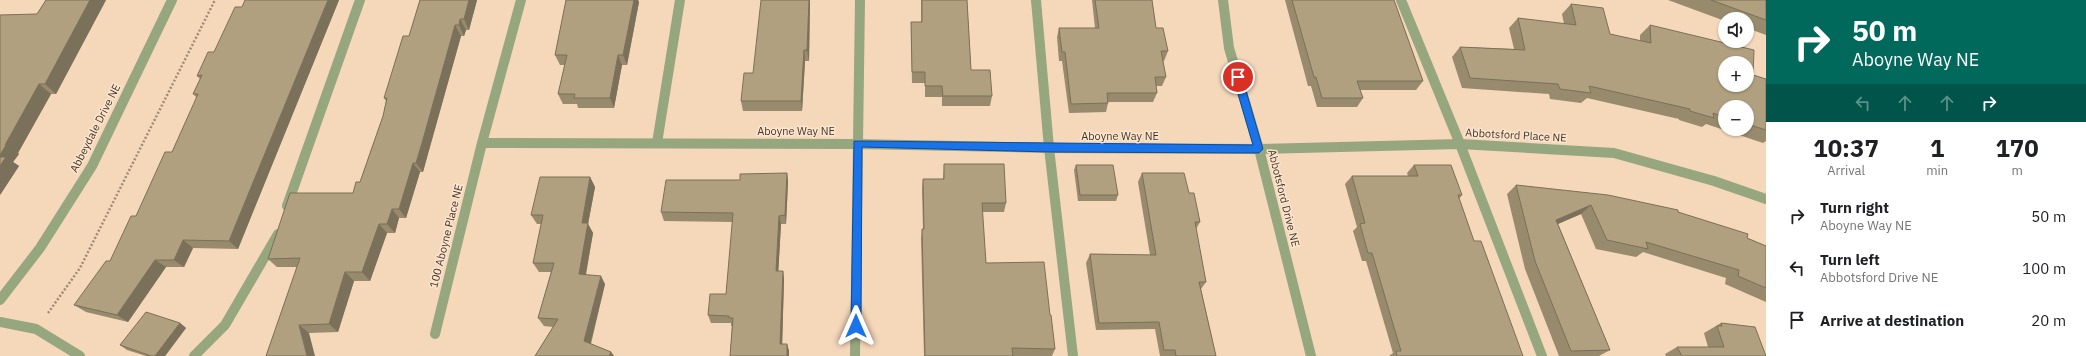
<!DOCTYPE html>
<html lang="en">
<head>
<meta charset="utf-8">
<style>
	body { margin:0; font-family:"IBM Plex Sans",sans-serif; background:#f6f6f6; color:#202124; height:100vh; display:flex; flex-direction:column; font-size:15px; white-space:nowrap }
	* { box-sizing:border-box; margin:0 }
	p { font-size:13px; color:#757577 }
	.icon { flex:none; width:22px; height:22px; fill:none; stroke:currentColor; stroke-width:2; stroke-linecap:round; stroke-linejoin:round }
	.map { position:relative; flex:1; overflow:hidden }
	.details { display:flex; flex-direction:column; background:#fff; width:320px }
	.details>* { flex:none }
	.guide { background:#00695c; color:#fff; overflow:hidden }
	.buttons { position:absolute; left:1718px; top:12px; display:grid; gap:8px }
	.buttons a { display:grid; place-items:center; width:36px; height:36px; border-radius:50%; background:#fff; box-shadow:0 1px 3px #0004; font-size:20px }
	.pin { position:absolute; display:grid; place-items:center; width:34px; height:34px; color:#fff; margin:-17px; border:2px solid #fff; border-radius:50%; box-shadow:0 1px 4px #0007 }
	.me { position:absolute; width:44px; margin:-22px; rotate:0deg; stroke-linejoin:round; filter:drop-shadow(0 0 3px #0008) }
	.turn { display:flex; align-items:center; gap:14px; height:84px; padding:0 20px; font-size:18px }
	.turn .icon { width:52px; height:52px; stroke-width:2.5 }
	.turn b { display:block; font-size:28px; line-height:34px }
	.lanes { display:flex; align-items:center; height:38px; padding:0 20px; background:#0003; justify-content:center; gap:20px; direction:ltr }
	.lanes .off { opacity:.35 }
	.eta { display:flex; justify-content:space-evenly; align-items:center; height:68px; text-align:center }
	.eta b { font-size:24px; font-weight:700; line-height:28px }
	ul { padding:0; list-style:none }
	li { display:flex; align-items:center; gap:12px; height:52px; padding:0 20px }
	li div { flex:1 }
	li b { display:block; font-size:15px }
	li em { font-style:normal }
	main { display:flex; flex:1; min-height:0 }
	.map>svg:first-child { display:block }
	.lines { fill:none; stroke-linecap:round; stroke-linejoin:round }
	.path { stroke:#a18b76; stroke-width:2.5; stroke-dasharray:2 2; stroke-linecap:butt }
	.service { stroke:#96a67f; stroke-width:10 }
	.minor { stroke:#96a67f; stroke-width:10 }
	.tertiary { stroke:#96a67f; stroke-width:10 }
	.wall { fill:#978a6d; fill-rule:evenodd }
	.shaded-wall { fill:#7b7059 }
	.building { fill:#b0a07f; stroke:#7b7059; fill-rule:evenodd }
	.route { fill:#1a73e8; stroke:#114b97 }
	.labels { text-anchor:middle; stroke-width:3; stroke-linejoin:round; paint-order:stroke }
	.street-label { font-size:11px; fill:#41352a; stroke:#fde5ce }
</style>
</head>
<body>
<main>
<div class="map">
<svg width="1766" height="356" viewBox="0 0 1766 356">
	<rect width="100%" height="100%" fill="#f5d7ba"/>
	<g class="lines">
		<!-- path -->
		<path class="path" d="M48,313L80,268L215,0"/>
		<!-- service -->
		<g class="service">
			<path d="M1036,0L1049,148L1073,356"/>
			<path d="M1401,0L1460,144L1542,356"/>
			<path d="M657,143L680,0"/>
			<path d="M287,206L360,0"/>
			<path d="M0,322L36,329L80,356"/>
			<path d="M194,356L225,325L278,234"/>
		</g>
		<!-- minor -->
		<g class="minor">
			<path d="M1223,0L1229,48L1259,149L1311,356"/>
			<path d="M482,143L857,144L1049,148L1259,149L1460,144L1614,153L1714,181L1766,199"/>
			<path d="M435,334L482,143L521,0"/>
			<path d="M855,356L860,0"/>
		</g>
		<!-- tertiary -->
		<path class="tertiary" d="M0,300L40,248L92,166L172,0"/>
	</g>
	<!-- wall -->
	<g class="wall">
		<path d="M46,0H106L56,94H51L18,153L19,154L13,162L19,166L0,195L37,14Z"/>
		<path d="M245,0H339L238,249L193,248L184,267H166L128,322L86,312L74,305L110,261L136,216L172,152L197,98L193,94L200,79L197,76L214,52L242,7Z"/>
		<path d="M420,0H477L469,30H466L464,36H461L428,153L423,172H420L406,218H399L395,233H387L370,281H354L338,332L309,333L266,356L297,267H277L268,259L353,193L360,182L383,116L386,101L384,98L409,36Z"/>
		<path d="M566,0H638L639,2L627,65H622L614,108H578L577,104H563L558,94L565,65H560L555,55Z"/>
		<path d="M810,0L809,61H805L802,111H743L741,101L753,73Z"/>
		<path d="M921,0H967L971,70L992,96L990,106H942V97H925V83H912L911,33V22H921Z"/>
		<path d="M1092,0H1152L1156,28L1168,51L1164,61H1163L1166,77L1162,86H1156L1157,93L1153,102H1108V103L1106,112L1069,113L1062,61H1059L1057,37L1059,28H1095Z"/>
		<path d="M1285,0H1394L1423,81L1416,90H1360L1363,98L1357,107H1317L1311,86H1308Z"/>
		<path d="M1668,0H1766V35L1747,28V19H1725V21Z"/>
		<path d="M1571,4L1610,34L1640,41V35L1650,25L1753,75L1766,79V141L1763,143L1706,124L1702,127L1679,120V119L1587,98L1581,103L1550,99L1549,94L1462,88L1452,57L1460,47L1514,49L1509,28L1518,18L1564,24L1562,14ZM1725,107H1747V129H1725Z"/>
		<path d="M944,164L1006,203L1004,212H982L986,263L1050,315L1055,349L1052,356H924L921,238L922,229H923L922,188L923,179H943Z"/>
		<path d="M1076,165L1118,195L1116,201H1078L1074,170Z"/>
		<path d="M1414,165L1462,195L1459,199L1474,241L1523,356H1389L1393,353L1366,261H1362L1353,231L1357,227L1345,184L1352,176H1408L1407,173Z"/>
		<path d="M787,173L788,182L786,224H781L778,271H783L784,279L782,344H787L789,351V356H730L732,326H731V323H711L708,315L726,294L733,222L664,221L661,212L740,180Z"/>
		<path d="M1142,173L1189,193L1200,222L1196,229L1206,282L1201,289L1216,356H1160L1155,329L1096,330L1086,263L1090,254L1150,255L1138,182Z"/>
		<path d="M590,177L595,187L588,224L593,233L586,275L605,284L591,344L611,352L614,356H535L553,327L544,326L538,318L551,272H539L533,263L541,224H537L531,215Z"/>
		<path d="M1516,185L1678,212L1747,238L1766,246V302L1725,284L1726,278L1643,252L1636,257L1596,249L1581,214L1558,224L1610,350L1599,356H1559L1525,269L1507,194Z"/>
		<path d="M180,323L186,328L165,356H146L127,350L120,345Z"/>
		<path d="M1721,323L1766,356H1666L1665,354L1677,347H1708L1704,333Z"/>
	</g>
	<!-- shaded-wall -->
	<g class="shaded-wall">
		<path d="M90,0H106L56,94L45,84Z"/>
		<path d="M328,0H339L238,249L229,241Z"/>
		<path d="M469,0H477L469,30L464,19Z"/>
		<path d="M634,0H638L639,2L627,65L623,55Z"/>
		<path d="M809,0H810L809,61L807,50Z"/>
		<path d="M460,19L466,30L464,36L459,25Z"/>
		<path d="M455,25L461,36L423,172L416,163Z"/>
		<path d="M804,50L805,61L802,111L801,101Z"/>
		<path d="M618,55L622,65L614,108L610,98Z"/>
		<path d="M39,84L51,94L18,153L19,154L13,162L19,166L0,195V155L5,145Z"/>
		<path d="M413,163L420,172L406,218L399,209Z"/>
		<path d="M787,173L788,182L786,224L785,215Z"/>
		<path d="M590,177L595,187L588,224L593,233L584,283L579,274L582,223Z"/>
		<path d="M1591,205L1581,214L1546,229L1556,220Z"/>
		<path d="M392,209L399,218L395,233L387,224Z"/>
		<path d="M779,216L781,224L778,279L776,271Z"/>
		<path d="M379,224L387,233L370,281L362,272Z"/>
		<path d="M183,240L193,248L184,267L174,260Z"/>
		<path d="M155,260L166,267L128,322L117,315Z"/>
		<path d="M783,271L784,279L782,351L780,344Z"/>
		<path d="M345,272L354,281L338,332L329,324Z"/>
		<path d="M601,276L605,284L589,349L584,341Z"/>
		<path d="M180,323L186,328L165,356H155Z"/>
		<path d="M299,325L309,333L315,356H307Z"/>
		<path d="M787,344L789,351V356H787Z"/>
		<path d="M611,352L614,356H609Z"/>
	</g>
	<!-- building -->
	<g class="building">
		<path d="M46,0H90L45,84H39L5,145H6L0,155V15L37,14Z"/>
		<path d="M245,0H328L229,241L183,240L174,260H155L117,315L74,305L106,261H110L131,216H136L165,152H172L198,94H193L202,75L197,76L208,52H214L235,7H242Z"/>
		<path d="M420,0H469L464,19H460L459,25H455L422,143L416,163H413L399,209H392L387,224H379L362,272H345L329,324L299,325L307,356H266L300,258L268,259L290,193H353L356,182H360L383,116L387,98H384L403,36H409Z"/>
		<path d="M566,0H634L623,55H618L610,98H574L575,94H558L567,55H555Z"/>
		<path d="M761,0H809L807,50H804L801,101H741L744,73H753Z"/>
		<path d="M922,0H967L971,70H990L992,96H943L942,86H925V72H912L911,22H922Z"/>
		<path d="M1095,0H1152L1156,28H1163L1168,51H1161L1166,77H1155L1157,93H1107L1108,103L1071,104L1065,52H1062L1059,28H1099Z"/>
		<path d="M1292,0H1394L1423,81H1357L1363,98H1322L1316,77H1314Z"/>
		<path d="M1711,0H1766V20Z"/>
		<path d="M1571,4L1603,8L1610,34L1651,43L1650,25L1754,50L1753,75L1766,79V130L1747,124V107H1725V117L1713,113L1714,118L1690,111V109L1589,86L1591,93L1560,89L1558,84L1470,78L1460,47L1525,50L1518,18L1576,25ZM1725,63H1747V85H1725Z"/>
		<path d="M0,157H6L0,166Z"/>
		<path d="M944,164H1004L1006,203H982L986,263L1044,262L1050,315H1051L1055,349L1012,348L1013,356H925L922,229H924L923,179H944Z"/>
		<path d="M1076,165H1113L1118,195H1080Z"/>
		<path d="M1414,165H1451L1462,195H1458L1474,241H1481L1523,356H1397L1396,351H1401L1372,253H1368L1360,224L1365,223L1352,176H1418Z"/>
		<path d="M787,173L785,215L779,216L776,271H783L780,344H787V356H730L733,318H729V316L708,315L710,294H726L733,213L661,212L666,180H740V174Z"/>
		<path d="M1142,173H1184L1189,193H1194L1200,222H1195L1206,282H1199L1216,356H1176L1175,350H1164L1159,322L1099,323L1090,254L1156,255Z"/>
		<path d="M540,177H590L582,223H588L579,274L601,276L584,341L611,352L609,356H535L558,319L538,318L554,263H533L543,215H531Z"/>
		<path d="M1516,185L1608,195L1678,210V212L1748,234L1747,238L1766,246V288L1738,276L1739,270L1646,242L1648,249L1607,240L1591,205L1556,220L1610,350L1571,351L1535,261Z"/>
		<path d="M146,312L180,323L155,356H151L120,345Z"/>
		<path d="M1721,323L1755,327L1766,356H1682L1677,347H1724L1717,326H1722Z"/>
	</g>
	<!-- route -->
	<path class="route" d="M1238,73L1242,77L1263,149L1259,153L1049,152L862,147L861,326L859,329H852L851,326L854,141L1253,145L1233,77Z"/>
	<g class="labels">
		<!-- street labels -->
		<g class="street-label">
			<text transform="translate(95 128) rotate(-63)" y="4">Abbeydale Drive NE</text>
			<text x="796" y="135">Aboyne Way NE</text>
			<text transform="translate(1516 135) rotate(3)" y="4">Abbotsford Place NE</text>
			<text x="1120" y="140">Aboyne Way NE</text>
			<text transform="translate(1284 198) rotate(76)" y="4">Abbotsford Drive NE</text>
			<text transform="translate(446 236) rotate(-76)" y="4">100 Aboyne Place NE</text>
		</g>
	</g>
</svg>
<div class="buttons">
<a><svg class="icon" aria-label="sound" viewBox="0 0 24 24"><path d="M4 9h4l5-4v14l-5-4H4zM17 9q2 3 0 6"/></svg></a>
<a>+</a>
<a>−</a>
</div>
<div class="pin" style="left:1238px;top:77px;background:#d93025"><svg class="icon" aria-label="arrive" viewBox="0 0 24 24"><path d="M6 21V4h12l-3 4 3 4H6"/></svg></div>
<svg class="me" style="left:856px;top:326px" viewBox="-20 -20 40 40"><path d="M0-17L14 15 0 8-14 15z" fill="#1a73e8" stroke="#fff" stroke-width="4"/></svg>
</div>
<section class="details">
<div class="guide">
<div class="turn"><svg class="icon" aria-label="right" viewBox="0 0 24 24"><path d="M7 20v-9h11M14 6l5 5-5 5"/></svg><div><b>50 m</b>Aboyne Way NE</div></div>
<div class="lanes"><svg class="icon off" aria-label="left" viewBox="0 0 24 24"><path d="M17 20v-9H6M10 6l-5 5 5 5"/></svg><svg class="icon off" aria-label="ahead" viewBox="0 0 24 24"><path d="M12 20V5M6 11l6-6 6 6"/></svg><svg class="icon off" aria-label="ahead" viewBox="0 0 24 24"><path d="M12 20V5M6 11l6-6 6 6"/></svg><svg class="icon" aria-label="right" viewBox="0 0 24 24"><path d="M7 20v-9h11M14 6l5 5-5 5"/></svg></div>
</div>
<div class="eta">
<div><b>10:37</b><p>Arrival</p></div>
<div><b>1</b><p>min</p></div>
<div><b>170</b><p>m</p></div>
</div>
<ul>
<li><svg class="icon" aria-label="right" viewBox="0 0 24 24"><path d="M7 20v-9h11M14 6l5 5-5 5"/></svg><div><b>Turn right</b><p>Aboyne Way NE</p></div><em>50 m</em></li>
<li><svg class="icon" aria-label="left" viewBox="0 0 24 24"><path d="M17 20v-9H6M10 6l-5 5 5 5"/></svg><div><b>Turn left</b><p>Abbotsford Drive NE</p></div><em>100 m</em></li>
<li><svg class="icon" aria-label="arrive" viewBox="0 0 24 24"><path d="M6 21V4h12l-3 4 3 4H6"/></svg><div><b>Arrive at destination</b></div><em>20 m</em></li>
</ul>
</section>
</main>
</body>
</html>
